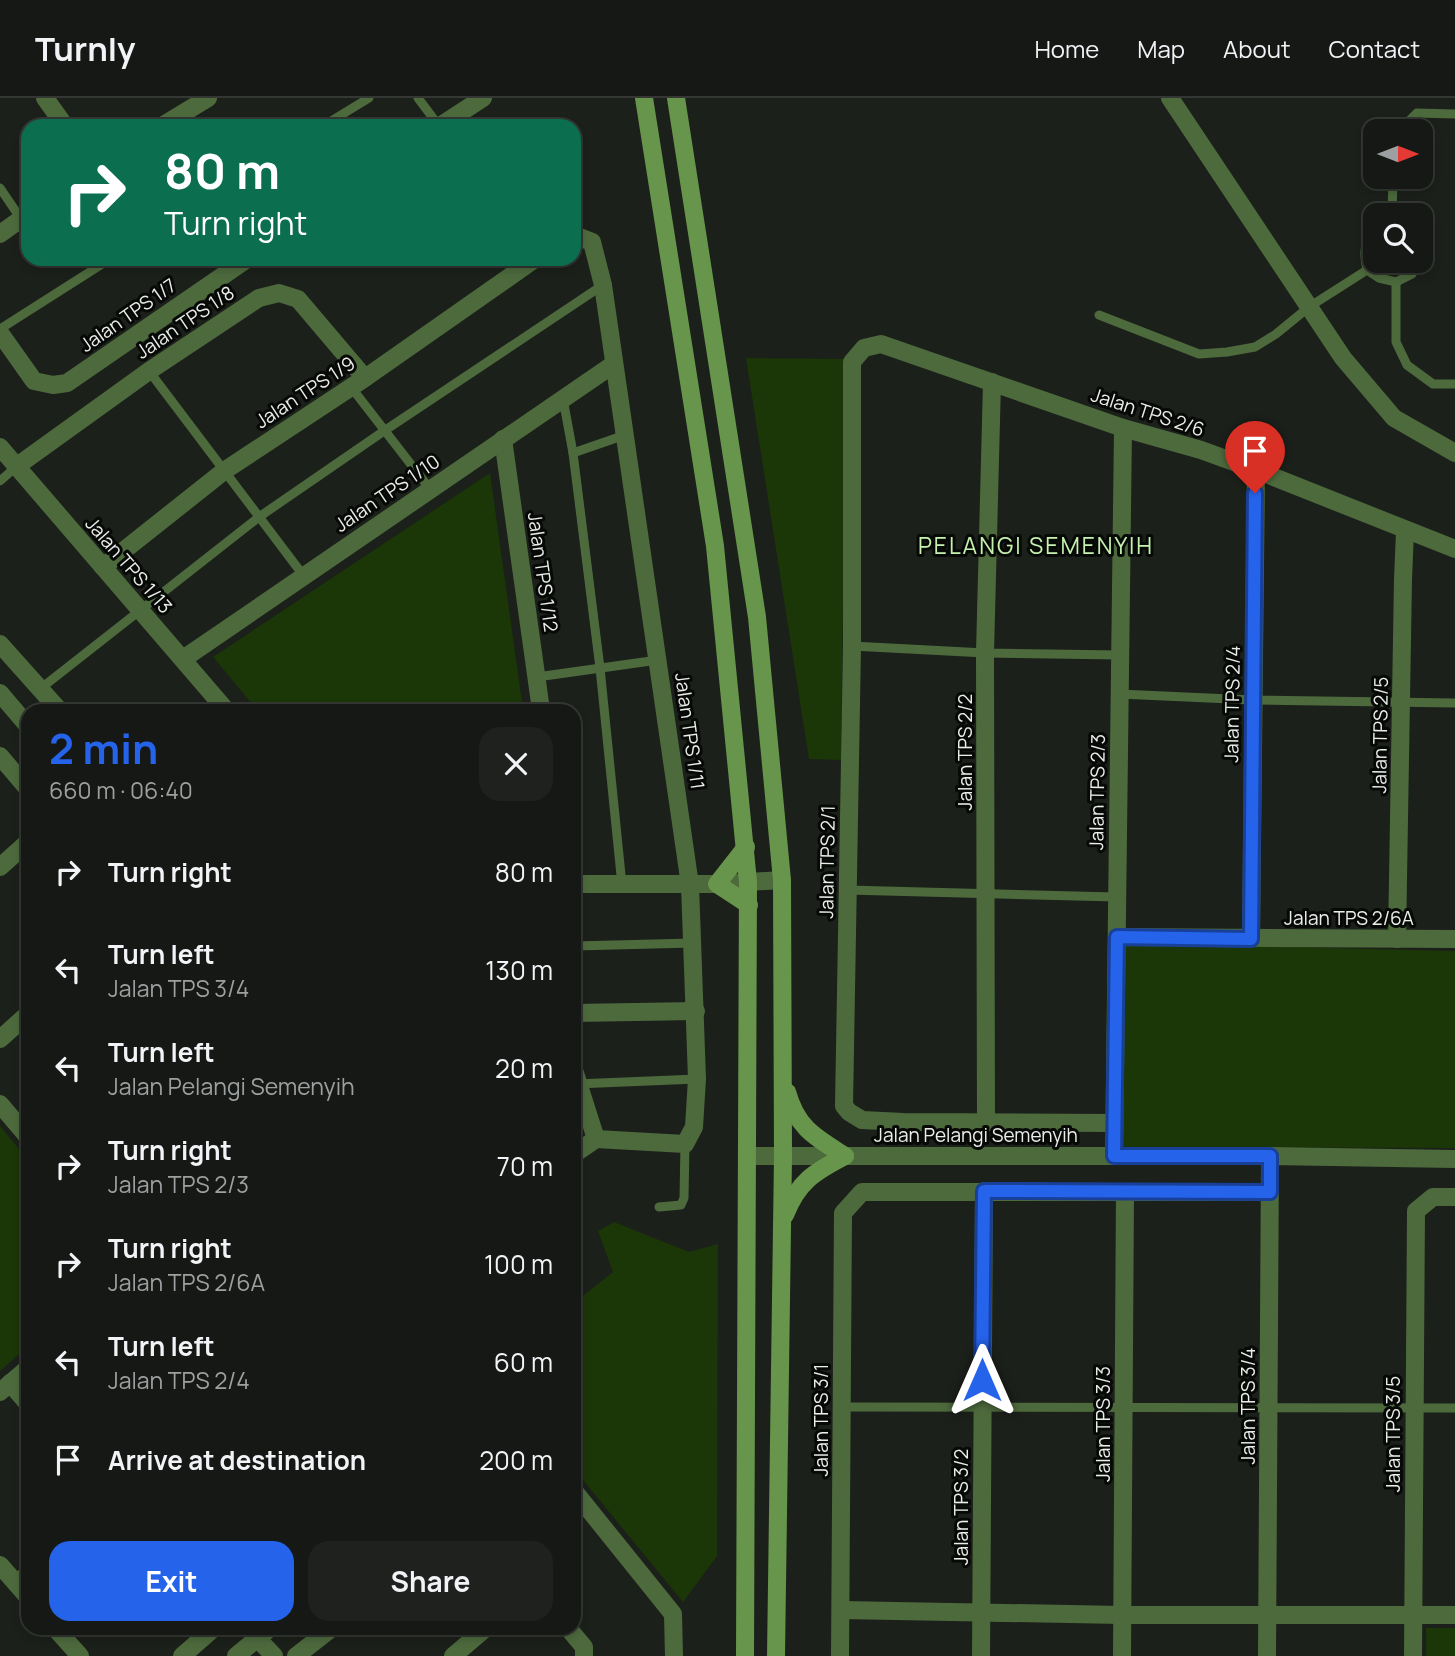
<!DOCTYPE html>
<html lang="en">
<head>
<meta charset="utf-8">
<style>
	body { margin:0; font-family:Manrope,sans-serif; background:#1e211d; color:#f1f3f6; height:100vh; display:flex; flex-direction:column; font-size:26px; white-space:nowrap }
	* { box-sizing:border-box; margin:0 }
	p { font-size:23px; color:#9da0a0 }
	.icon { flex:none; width:38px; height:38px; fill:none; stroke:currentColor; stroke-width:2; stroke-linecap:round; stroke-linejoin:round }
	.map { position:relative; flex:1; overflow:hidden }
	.sheet { position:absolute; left:21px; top:606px; width:560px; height:931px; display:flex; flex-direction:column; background:#151814; border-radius:21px; box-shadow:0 4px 10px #0003,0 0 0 2px #343734 }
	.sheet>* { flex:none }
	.top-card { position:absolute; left:21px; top:21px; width:560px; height:147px; border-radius:21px; box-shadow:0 4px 10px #0003,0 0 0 2px #343734; background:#0b6e4f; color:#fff; overflow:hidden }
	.needle { width:46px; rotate:90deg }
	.fabs { position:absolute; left:1363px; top:21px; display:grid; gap:14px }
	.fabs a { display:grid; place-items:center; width:70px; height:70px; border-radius:14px; background:#151814; box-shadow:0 4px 10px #0003,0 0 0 2px #343734; font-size:35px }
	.pin { position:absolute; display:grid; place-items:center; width:60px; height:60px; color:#fff; margin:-72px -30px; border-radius:50% 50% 50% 0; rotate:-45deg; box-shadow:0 0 7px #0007 }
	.pin .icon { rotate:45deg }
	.me { position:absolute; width:77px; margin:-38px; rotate:0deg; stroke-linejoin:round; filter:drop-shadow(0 0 5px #0008) }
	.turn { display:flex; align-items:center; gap:24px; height:147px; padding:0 28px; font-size:32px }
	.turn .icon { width:91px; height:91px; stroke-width:2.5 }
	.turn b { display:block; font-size:49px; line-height:60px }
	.round { display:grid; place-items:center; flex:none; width:74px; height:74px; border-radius:21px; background:#1e211d }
	.headline { display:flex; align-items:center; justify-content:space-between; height:119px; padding:0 28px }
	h1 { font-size:42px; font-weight:700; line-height:52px; color:#2563eb }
	.action { display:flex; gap:14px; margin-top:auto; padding:14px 28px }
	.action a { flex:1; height:80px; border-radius:21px; background:#2563eb; color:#fff; font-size:28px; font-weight:700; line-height:80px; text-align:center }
	.action a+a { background:#1e211d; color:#f1f3f6 }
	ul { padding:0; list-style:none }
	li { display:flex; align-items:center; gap:21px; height:98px; padding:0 28px }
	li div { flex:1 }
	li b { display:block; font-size:26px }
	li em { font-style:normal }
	header { display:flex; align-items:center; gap:42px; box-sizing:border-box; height:98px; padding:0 35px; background:#151814; border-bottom:2px solid #343734 }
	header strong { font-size:33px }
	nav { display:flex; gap:38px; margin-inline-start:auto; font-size:24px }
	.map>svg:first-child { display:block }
	.green { fill:#1b3607 }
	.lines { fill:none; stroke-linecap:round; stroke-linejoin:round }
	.lane { stroke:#4d6a3d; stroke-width:9 }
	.street { stroke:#4d6a3d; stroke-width:18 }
	.secondary { stroke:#67954b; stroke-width:18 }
	.route-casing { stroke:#184099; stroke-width:18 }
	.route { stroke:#2563eb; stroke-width:12 }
	.labels { text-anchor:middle; stroke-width:6; stroke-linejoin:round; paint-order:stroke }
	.street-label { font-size:19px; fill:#eaede9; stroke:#070907 }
	.quarter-label { font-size:23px; letter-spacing:2px; fill:#c6f2af; stroke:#070907 }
</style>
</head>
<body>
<header>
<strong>Turnly</strong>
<nav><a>Home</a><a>Map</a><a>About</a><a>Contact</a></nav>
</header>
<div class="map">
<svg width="1455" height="1558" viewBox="0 0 1455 1558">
	<rect width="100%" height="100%" fill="#1c201a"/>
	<!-- green -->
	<g class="green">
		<path d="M746,260L846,261L841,662L809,661Z"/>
		<path d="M490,375L523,612H257L213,559Z"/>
		<path d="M1122,845L1455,853V1050L1123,1049Z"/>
		<path d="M0,1028L28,1062V1248L0,1273Z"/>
		<path d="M614,1124L689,1154L718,1146L717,1458L683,1504L574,1371V1282L581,1258L574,1240V1205L613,1174L598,1133Z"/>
		<rect x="1426" y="1530" width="29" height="28"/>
	</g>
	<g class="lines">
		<!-- lane -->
		<g class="lane">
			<path d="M418,0L439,28"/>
			<path d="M323,28L369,0"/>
			<path d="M1399,33L1417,15L1455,16"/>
			<path d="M0,90L21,121"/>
			<path d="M1392,117L1393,79"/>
			<path d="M1376,130C1364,143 1363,155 1367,172L1379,180L1396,184L1412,176L1419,163"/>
			<path d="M1396,184V244L1407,267L1433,286H1455"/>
			<path d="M1099,217L1199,256L1227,254L1255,249L1276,236L1309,209L1367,172"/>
			<path d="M0,231L110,161"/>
			<path d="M149,273L303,477"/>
			<path d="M351,289L430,391"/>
			<path d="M563,301L573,355"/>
			<path d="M0,383L17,368"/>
			<path d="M852,548L985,555L1120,557"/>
			<path d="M537,579L658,562"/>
			<path d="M40,591L259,419L384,333L603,187"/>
			<path d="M1119,596L1253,602L1455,605"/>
			<path d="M622,787L600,570L573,355L625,337"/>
			<path d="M847,792L1116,799"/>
			<path d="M574,848L693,845"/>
			<path d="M576,986L697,981"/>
			<path d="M659,1109L681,1107L684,1100L685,1046"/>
			<path d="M842,1309L1455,1310"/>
			<path d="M14,1482L28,1470"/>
		</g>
		<!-- street -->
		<g class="street">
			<path d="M45,0L65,28"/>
			<path d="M1170,0L1343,260L1394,320L1455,355"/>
			<path d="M162,28L208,0"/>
			<path d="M440,28L483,0"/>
			<path d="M0,136L28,116"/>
			<path d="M574,137L592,144L603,187L690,787L697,981L694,1029L685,1046L596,1041L574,1056"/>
			<path d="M0,235L34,283L53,287L67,285L247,161"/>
			<path d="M503,341L541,612"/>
			<path d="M0,349L226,612"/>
			<path d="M17,368L149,273L259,200L279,195L298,201L365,280"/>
			<path d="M103,469L224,373L365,280L535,161"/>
			<path d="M0,546L59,612"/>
			<path d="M183,561L614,266"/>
			<path d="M0,595L28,628"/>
			<path d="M0,658L28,691"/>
			<path d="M0,769L28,744"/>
			<path d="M574,786H717L782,782"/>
			<path d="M1117,839L1455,841"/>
			<path d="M1251,840L1256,372"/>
			<path d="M1397,841L1403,481L1405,433"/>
			<path d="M574,915L696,913"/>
			<path d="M0,941L28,916"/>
			<path d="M574,972L596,1041"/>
			<path d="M0,1006L28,1039"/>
			<path d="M986,1025L985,555L992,284"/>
			<path d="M1114,1025L903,1024L862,1022L849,1014L844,1008L852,548V264L864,250L881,246L1123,330L1201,352L1256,372L1455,451"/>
			<path d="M748,1058H1270L1455,1061"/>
			<path d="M1114,1058L1123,330"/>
			<path d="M10,1285L28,1306"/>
			<path d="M0,1294L28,1270"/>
			<path d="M574,1393L673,1516L674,1558"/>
			<path d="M0,1467L28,1499"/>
			<path d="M841,1512L1122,1517H1455"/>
			<path d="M55,1530L80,1558"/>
			<path d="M568,1530L584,1549V1558"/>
			<path d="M257,1540L274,1558"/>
			<path d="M182,1558L214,1530"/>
			<path d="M236,1558L270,1530"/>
			<path d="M296,1558L332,1530"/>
			<path d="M453,1558L486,1530"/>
			<path d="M840,1558L843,1115L862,1094H1270"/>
			<path d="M981,1558L984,1093"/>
			<path d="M1122,1558L1125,1094"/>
			<path d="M1267,1558L1270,1058"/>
			<path d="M1413,1558L1416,1113L1433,1099H1455"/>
		</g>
		<!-- secondary -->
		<g class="secondary">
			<path d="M644,0L715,448L748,784L745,1558"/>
			<path d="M676,0L757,519L782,782L783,1058L776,1558"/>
			<path d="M746,749L717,786L749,807"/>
			<path d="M787,994C797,1030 815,1039 845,1058"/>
			<path d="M785,1117C798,1084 814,1074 845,1058"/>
		</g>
	</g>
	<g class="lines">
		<defs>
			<path id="route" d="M982,1282L984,1093L1270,1094V1058H1114L1117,839L1251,841L1255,395"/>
		</defs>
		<!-- route casing -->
		<use href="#route" class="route-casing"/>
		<!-- route -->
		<use href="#route" class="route"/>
	</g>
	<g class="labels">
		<!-- street labels -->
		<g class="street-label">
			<text transform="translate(128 217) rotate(-35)" y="7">Jalan TPS 1/7</text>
			<text transform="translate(185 224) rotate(-34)" y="7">Jalan TPS 1/8</text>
			<text transform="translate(305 294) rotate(-33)" y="7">Jalan TPS 1/9</text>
			<text transform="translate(1148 314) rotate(18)" y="7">Jalan TPS 2/6</text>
			<text transform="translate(387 395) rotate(-34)" y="7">Jalan TPS 1/10</text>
			<text transform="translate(129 467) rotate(49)" y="7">Jalan TPS 1/13</text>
			<text transform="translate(543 474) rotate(82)" y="7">Jalan TPS 1/12</text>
			<text transform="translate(1232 606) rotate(-89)" y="7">Jalan TPS 2/4</text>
			<text transform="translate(690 633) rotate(82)" y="7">Jalan TPS 1/11</text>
			<text transform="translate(1380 637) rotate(-89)" y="7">Jalan TPS 2/5</text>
			<text transform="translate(965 654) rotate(-90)" y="7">Jalan TPS 2/2</text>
			<text transform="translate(1097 694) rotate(-89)" y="7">Jalan TPS 2/3</text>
			<text transform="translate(827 764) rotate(-89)" y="7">Jalan TPS 2/1</text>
			<text x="1349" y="827">Jalan TPS 2/6A</text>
			<text x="976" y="1044">Jalan Pelangi Semenyih</text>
			<text transform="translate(1248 1308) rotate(-90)" y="7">Jalan TPS 3/4</text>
			<text transform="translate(821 1322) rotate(-90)" y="7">Jalan TPS 3/1</text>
			<text transform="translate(1103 1326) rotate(-90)" y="7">Jalan TPS 3/3</text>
			<text transform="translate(1393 1336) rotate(-90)" y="7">Jalan TPS 3/5</text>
			<text transform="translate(961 1409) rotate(-90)" y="7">Jalan TPS 3/2</text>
		</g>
		<!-- quarter labels -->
		<g class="quarter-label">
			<text x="1036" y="456">PELANGI SEMENYIH</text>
		</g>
	</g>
</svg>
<div class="fabs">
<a><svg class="needle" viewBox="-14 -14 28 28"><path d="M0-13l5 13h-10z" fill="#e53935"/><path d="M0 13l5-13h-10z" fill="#9da0a0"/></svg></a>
<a><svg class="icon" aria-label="search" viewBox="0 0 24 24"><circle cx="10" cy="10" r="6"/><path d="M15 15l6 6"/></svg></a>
</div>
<div class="pin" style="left:1255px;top:395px;background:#d93025"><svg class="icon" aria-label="arrive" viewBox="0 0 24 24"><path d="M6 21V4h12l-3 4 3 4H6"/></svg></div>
<svg class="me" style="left:982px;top:1282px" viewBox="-20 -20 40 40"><path d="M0-17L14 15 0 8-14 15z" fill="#2563eb" stroke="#fff" stroke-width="4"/></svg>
<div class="top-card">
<div class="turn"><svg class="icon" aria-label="right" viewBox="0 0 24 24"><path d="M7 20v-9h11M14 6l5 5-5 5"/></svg><div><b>80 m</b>Turn right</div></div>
</div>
<section class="sheet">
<div class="headline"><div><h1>2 min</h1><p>660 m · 06:40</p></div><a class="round"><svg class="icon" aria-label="close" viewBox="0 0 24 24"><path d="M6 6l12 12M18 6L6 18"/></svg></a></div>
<ul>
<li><svg class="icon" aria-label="right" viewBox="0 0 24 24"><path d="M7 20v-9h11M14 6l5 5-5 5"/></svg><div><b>Turn right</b></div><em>80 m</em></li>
<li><svg class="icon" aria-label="left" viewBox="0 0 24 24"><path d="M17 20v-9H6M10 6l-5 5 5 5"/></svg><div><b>Turn left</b><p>Jalan TPS 3/4</p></div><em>130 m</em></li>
<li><svg class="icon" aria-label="left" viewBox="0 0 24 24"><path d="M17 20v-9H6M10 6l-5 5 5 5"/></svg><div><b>Turn left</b><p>Jalan Pelangi Semenyih</p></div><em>20 m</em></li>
<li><svg class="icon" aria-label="right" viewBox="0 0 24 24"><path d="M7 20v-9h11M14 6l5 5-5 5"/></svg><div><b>Turn right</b><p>Jalan TPS 2/3</p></div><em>70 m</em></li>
<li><svg class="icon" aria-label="right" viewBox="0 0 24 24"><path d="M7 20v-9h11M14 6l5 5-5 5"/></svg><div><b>Turn right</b><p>Jalan TPS 2/6A</p></div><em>100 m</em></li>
<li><svg class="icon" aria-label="left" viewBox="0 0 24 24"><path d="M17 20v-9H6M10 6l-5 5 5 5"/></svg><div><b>Turn left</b><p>Jalan TPS 2/4</p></div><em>60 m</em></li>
<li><svg class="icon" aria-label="arrive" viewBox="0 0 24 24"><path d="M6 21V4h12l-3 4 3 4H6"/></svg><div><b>Arrive at destination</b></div><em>200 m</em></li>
</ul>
<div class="action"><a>Exit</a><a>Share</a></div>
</section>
</div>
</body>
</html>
